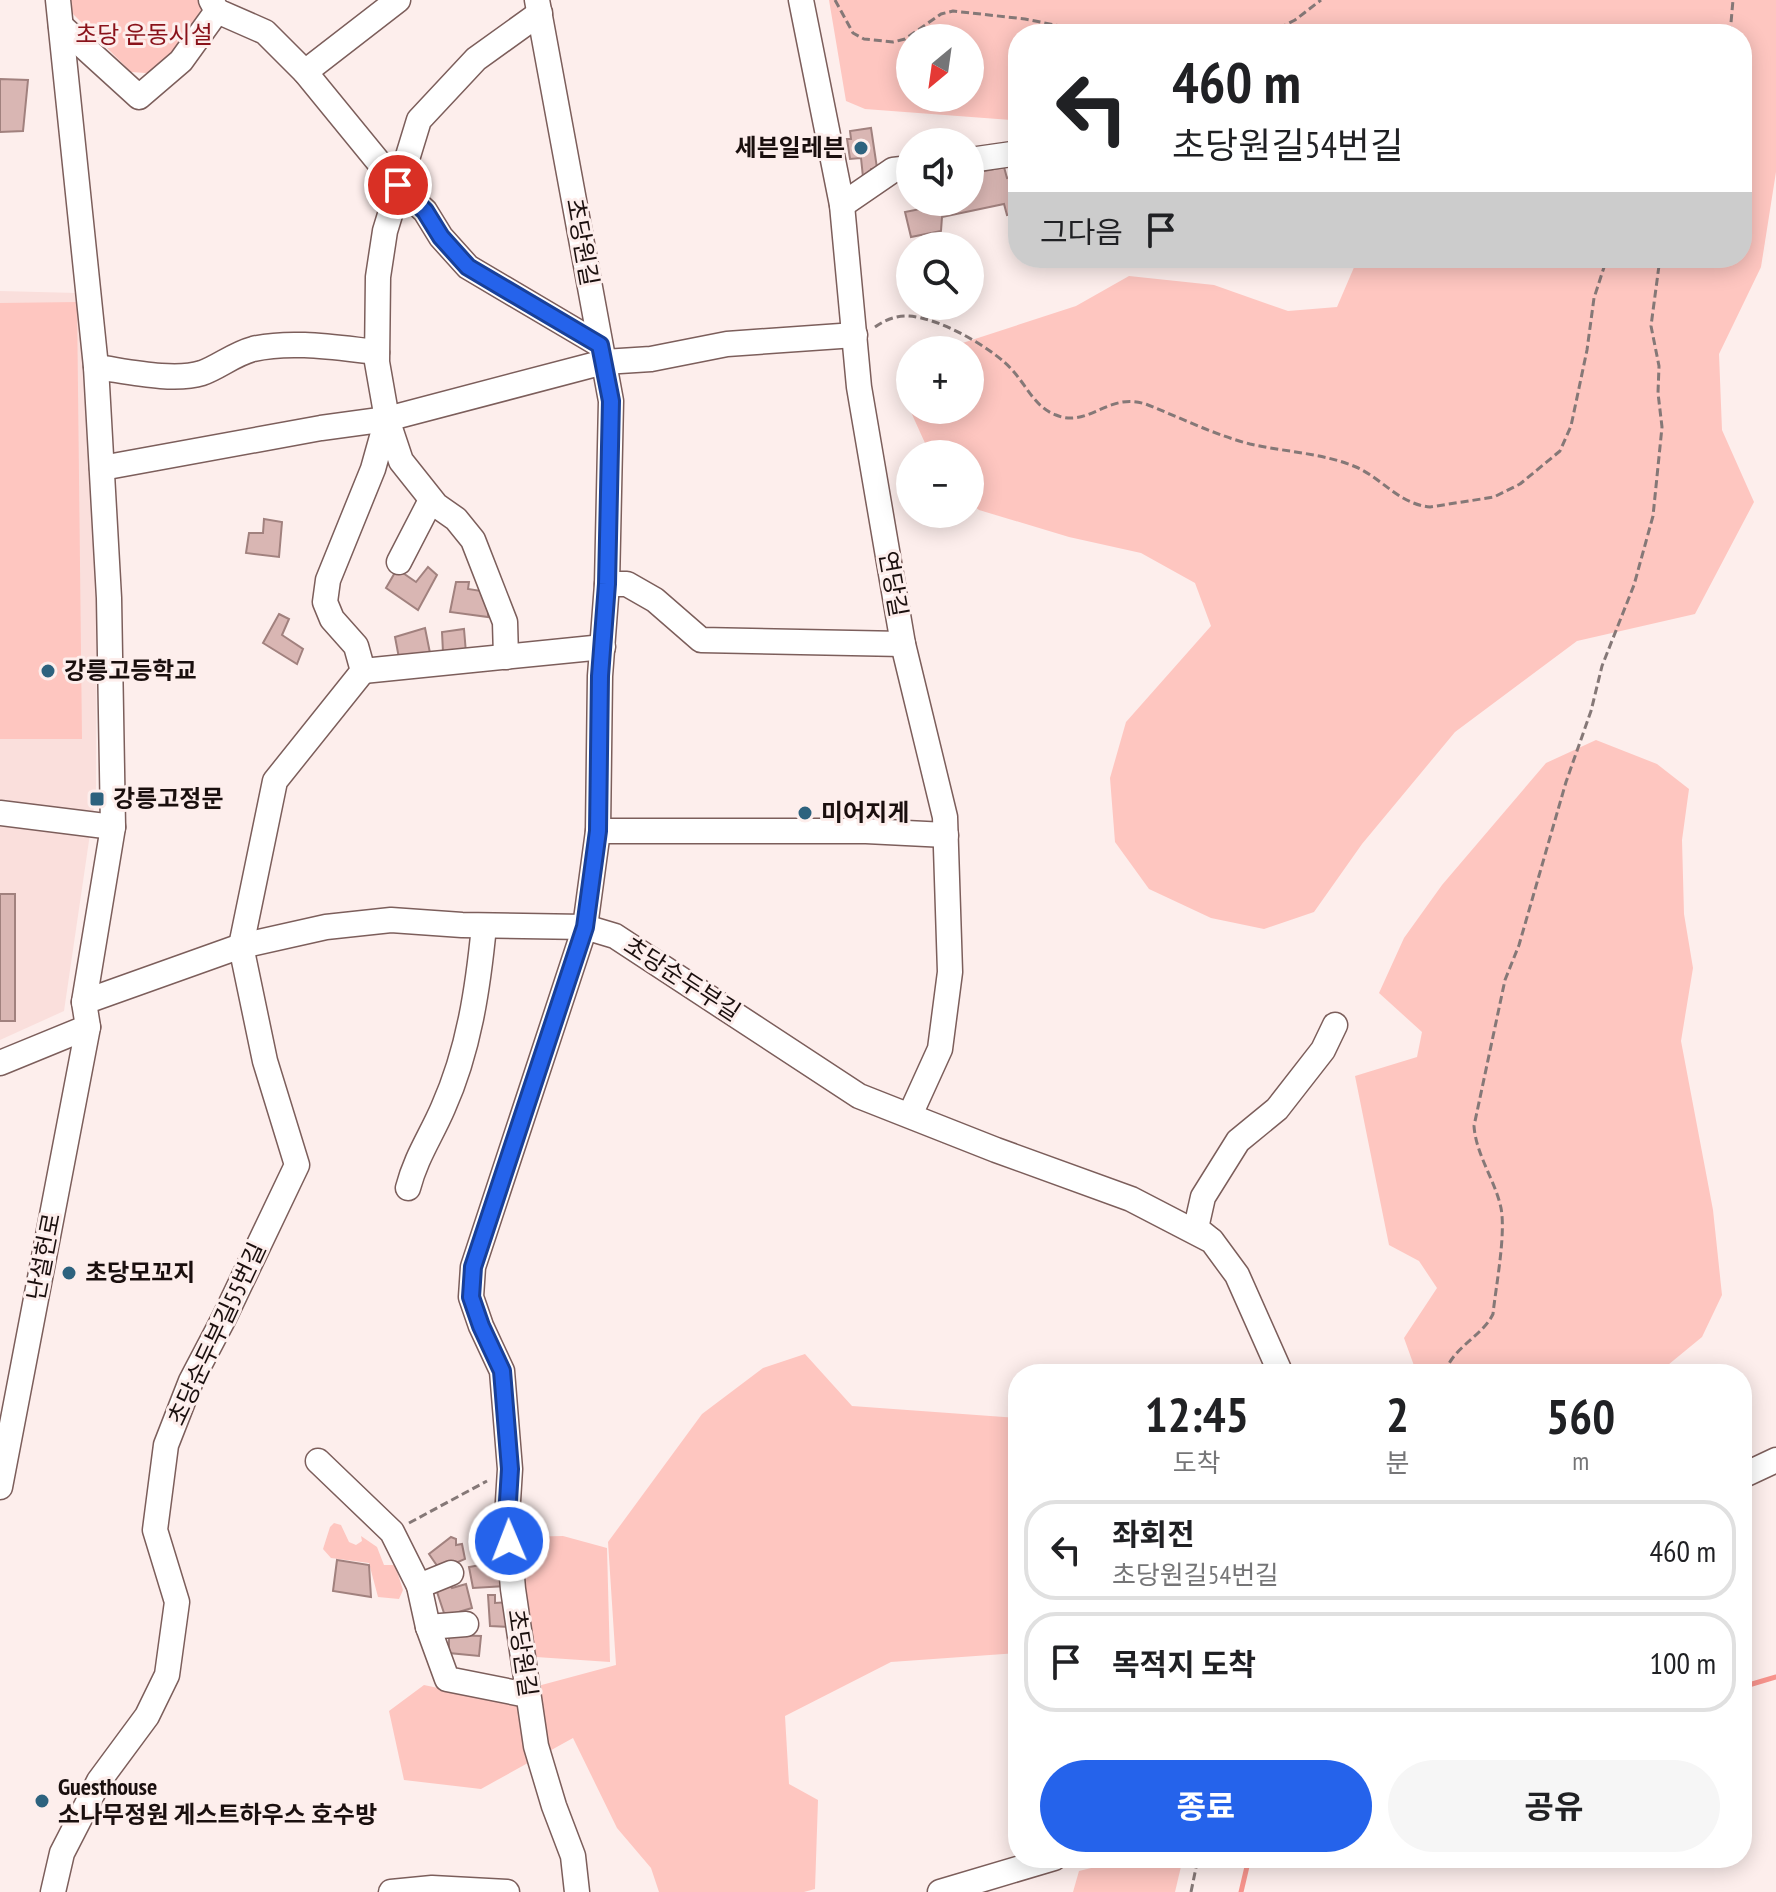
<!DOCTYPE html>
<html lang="ko">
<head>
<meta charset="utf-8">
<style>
	body { margin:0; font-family:"PT Sans Narrow","Noto Sans KR",sans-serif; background:#f6f6f6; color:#202124; height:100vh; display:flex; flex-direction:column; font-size:30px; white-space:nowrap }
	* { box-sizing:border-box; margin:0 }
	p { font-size:26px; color:#757577 }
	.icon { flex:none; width:44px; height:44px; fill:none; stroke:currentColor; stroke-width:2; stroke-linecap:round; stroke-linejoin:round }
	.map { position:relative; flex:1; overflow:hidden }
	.sheet { position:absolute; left:1008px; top:1364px; width:744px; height:504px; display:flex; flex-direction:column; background:#fff; border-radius:32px; box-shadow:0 4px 20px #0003 }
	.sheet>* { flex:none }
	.guide { position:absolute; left:1008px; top:24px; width:744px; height:244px; border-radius:32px; box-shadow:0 4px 20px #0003; background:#fff; color:#202124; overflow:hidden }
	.needle { width:52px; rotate:209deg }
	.controls { position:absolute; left:896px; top:24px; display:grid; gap:16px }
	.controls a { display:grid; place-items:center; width:88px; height:88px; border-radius:50%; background:#fff; box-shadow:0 4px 20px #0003; font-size:40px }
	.pin { position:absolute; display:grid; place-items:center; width:68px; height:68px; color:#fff; margin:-34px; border:4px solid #fff; border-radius:50%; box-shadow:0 2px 8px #0007 }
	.me { position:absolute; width:88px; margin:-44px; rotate:359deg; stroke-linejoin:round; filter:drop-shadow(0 0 6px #0008) }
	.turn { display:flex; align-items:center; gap:28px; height:168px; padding:0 32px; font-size:36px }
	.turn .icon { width:104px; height:104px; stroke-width:2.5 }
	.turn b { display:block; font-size:56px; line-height:68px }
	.then { display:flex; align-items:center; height:76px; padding:0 32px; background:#0003; gap:16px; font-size:30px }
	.eta { display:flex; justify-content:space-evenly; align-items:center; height:136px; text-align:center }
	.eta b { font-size:48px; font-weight:700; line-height:56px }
	.action { display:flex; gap:16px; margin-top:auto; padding:16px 32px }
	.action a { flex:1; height:92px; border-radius:48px; background:#2563eb; color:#fff; font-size:32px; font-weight:700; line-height:92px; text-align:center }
	.action a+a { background:#f6f6f6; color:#202124 }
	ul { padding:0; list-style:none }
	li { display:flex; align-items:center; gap:24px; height:100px; margin:0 16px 12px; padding:0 16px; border:4px solid #e0e0e0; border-radius:32px }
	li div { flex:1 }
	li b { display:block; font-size:30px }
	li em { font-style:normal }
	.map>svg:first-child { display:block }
	.built { fill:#fadfdc }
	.green { fill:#fec6c0; fill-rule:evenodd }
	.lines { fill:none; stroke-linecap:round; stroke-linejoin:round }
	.stream { stroke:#f8948d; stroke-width:5 }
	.building { fill:#d9b6b3; stroke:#a1817e; stroke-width:2 }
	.minor-casing { stroke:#7c5e5b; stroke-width:27 }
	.path { stroke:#857877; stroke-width:3; stroke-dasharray:8 4; stroke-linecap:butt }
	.minor { stroke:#fff; stroke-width:24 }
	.route-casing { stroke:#184099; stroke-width:20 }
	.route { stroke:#2563eb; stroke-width:14 }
	.poi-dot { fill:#2d627e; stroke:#fdeeec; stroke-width:3 }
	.labels { text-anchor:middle; stroke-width:6; stroke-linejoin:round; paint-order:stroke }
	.park-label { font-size:24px; fill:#89121a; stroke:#fdeeec }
	.poi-label { font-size:24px; font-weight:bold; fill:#1a0f0e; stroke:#fdeeec; text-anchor:start }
	.street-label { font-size:24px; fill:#1a0f0e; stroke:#fdeeec }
</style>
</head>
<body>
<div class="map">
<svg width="1776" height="1892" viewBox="0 0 1776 1892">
	<rect width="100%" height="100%" fill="#fdeeec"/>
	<!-- built -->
	<path class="built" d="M0,291L77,293L97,550L96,793L64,1011L0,1040Z"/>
	<!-- green -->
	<g class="green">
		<path d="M69,0H207L161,74L131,72L69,10Z"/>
		<path d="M829,0H1776V172L1761,267L1719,354L1722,430L1754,502L1695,614L1577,641L1455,732L1362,844L1314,912L1264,929L1211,918L1149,889L1115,842L1110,778L1126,722L1211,626L1195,583L1141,553L1069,537L979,510L970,503V454H930L910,410H970V350H941L1076,306L1129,276L1214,285L1288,311L1337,307L1358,258H1742V34H1018V124L1011,120L865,109L846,101ZM970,38V98H910V38Z"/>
		<path d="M77,302L82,739H0V303Z"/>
		<path d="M1596,740L1657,764L1689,789L1682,840L1684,914L1693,968L1681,1041L1713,1210L1722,1295L1702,1337L1657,1374H1417L1404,1338L1437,1288L1419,1261L1389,1245L1355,1076L1417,1057L1422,1032L1379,993L1404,938L1442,885L1546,763Z"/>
		<path d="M805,1354L852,1406L1018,1418V1653L891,1662L785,1716L789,1784L818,1800L815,1889L804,1892H659L651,1868L617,1828L573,1738L481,1789L404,1780L389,1711L424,1685L489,1699L616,1665L608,1542L702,1414L763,1368Z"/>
		<path d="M334,1523L341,1525L349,1542L356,1545L362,1541L361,1536L377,1547L384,1565H395L403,1590L399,1599L378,1597L369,1563L331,1558L323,1549L330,1527Z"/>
		<path d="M563,1536L607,1548L610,1662L536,1657L515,1537Z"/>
		<path d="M1132,1858H1183L1175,1892H1073L1079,1871Z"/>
	</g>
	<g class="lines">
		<!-- stream -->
		<g class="stream">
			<path d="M1742,1687L1776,1677"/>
			<path d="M1241,1892L1249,1858"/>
		</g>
	</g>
	<!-- building -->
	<g class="building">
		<path d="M0,79L28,80L23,131L0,132Z"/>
		<path d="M871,128L877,168L871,169L870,180L863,177L861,158L850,159L847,139H851L850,131Z"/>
		<path d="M1004,167L1007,178L1018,176V213L1007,215L1004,204L942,217L941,231L911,237L905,212L940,205L939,202H970V174Z"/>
		<path d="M264,519L282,522L279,557L246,553L249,533H263Z"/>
		<path d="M428,567L437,575L418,610L386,588L397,569L416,582Z"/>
		<path d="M456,582H469L468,589L488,592V617L450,612Z"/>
		<path d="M279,614L289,619L282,635L303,649L297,664L263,643Z"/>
		<path d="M425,628L430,653L399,658L395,637Z"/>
		<path d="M464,629L466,653L443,652L442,632Z"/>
		<rect x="0" y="894" width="15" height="127"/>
		<path d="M451,1537L456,1539V1545L462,1544L465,1559L440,1570L429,1554Z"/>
		<path d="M492,1555L502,1557L506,1586L473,1588L469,1567L486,1564Z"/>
		<path d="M337,1560L369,1565L371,1597L333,1591Z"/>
		<path d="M447,1579L452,1588L466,1584L472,1608L445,1616L435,1586Z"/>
		<path d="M488,1595H495V1603L510,1602L512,1627L490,1626Z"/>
		<path d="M449,1635L481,1636L479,1656L449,1653Z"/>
	</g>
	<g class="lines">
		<defs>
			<g id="minor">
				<path d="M58,0L96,367L109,598L113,827L84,1002"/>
				<path d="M211,0L217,11L265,32L305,72L399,187L425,211L441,237L468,267L600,345"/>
				<path d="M537,0L611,401L607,584L600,676L598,831L585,927L473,1267L471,1297L481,1326L502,1371L510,1469L507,1517L513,1589L536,1746L554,1806L573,1856L577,1892"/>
				<path d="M801,0L842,205L859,387L903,644L945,817L950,972L940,1049L910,1115"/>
				<path d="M61,26L139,97L181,61L217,11"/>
				<path d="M305,72L398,0"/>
				<path d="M970,160L1012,154L1018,156"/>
				<path d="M842,205L893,170L910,168"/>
				<path d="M96,367C126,371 173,382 202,373C219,367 234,354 253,349C292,340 338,348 377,352"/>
				<path d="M387,419L401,461L436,505L456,519L473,540L505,622L506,657"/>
				<path d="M102,468L321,428L387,419L604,362L651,359L727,344L855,335"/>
				<path d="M399,562L431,500"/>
				<path d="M607,584H627L655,600L701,640L903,644"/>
				<path d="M363,671L603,647"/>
				<path d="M0,813L113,827"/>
				<path d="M598,831H866L946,835"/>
				<path d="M0,1063L88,1027L84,1002L241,946L326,927L391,920L462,925L585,927L615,936L859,1096L996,1150L1131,1199L1212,1241L1237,1275L1281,1374"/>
				<path d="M408,1188C416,1157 431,1136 443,1108C469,1050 478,988 484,926"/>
				<path d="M1211,1240L1196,1228L1203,1197L1238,1141L1277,1109L1323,1050L1335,1025"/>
				<path d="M318,1461L392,1532L419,1586L428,1627L447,1679L527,1695"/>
				<path d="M1742,1476L1776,1460"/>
				<path d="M0,1487L88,1027"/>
				<path d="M419,1586L451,1573"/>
				<path d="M428,1627L466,1624"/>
				<path d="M53,1892L62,1853L99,1781L147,1716L167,1675L177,1602L155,1530L166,1445L191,1381L224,1318L297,1165L265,1061L241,946L275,781L363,671L356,646L332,619L325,602L328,580L373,469L387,419L377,362L378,277L385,231L419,120L476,59L540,13"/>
				<path d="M391,1892L432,1888L507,1892"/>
				<path d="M940,1892L1054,1858"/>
			</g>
		</defs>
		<!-- minor casing -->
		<use href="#minor" class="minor-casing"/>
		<!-- path -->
		<g class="path">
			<path d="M835,0L853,33L864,39L893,42L905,39L941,14L953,11L1025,19L1100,34"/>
			<path d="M1268,34L1295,20L1321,0"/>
			<path d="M1730,34L1733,0"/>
			<path d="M875,327C885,320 897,315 909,316C940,318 995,349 1014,372C1027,387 1036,408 1056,415C1089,429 1109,390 1148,405C1181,418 1215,435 1250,444C1285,452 1323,453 1356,467C1383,479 1399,504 1430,507L1494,497L1520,484L1560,451L1571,426L1587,350L1594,298L1607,258"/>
			<path d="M1445,1374C1451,1348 1482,1337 1493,1314C1496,1285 1506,1235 1501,1208C1495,1180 1476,1155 1474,1126L1505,980L1519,945L1566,782L1591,711L1602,666L1634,585L1653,516L1662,427L1658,393L1659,366L1651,326L1660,258"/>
			<path d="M409,1523L487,1481"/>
			<path d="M1191,1892L1198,1858"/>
		</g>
		<!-- minor -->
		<use href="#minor" class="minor"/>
	</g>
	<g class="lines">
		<defs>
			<path id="route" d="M398,185L425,211L441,237L468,267L600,345L611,401L607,584L600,676L598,831L585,927L473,1267L471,1297L481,1326L502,1371L510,1469L507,1517L509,1541"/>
		</defs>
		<!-- route casing -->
		<use href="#route" class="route-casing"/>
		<!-- route -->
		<use href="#route" class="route"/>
	</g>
	<!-- markers -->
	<g class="poi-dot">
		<circle cx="861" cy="148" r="8"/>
		<circle cx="48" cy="671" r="8"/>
		<rect x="89" y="791" width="16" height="16" rx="4"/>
		<circle cx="805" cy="813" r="8"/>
		<circle cx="69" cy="1273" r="8"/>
		<circle cx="42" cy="1801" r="8"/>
	</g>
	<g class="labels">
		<!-- park labels -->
		<g class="park-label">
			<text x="144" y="43">초당 운동시설</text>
		</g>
		<!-- poi labels -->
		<g class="poi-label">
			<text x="845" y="156" text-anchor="end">세븐일레븐</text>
			<text x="64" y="679">강릉고등학교</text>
			<text x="113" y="807">강릉고정문</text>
			<text x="821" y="821">미어지게</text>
			<text x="85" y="1281">초당모꼬지</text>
			<text x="58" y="1795">Guesthouse<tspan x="58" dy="28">소나무정원 게스트하우스 호수방</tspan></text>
		</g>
		<!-- street labels -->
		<g class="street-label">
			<text transform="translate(582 242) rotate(80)" y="8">초당원길</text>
			<text transform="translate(893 584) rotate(80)" y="8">연당길</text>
			<text transform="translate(682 979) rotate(33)" y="8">초당순두부길</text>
			<text transform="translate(44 1257) rotate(-79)" y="8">난설헌로</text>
			<text transform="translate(217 1334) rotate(-65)" y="8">초당순두부길55번길</text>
			<text transform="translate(522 1653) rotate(82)" y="8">초당원길</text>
		</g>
	</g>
</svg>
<div class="controls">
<a><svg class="needle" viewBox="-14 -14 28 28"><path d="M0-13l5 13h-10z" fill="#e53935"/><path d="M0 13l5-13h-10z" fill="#757577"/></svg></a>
<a><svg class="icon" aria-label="sound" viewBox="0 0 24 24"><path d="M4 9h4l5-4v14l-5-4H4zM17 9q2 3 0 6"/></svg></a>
<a><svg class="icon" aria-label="search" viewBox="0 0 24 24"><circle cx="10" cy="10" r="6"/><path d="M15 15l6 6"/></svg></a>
<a>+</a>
<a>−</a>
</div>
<div class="pin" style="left:398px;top:185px;background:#d93025"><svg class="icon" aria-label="arrive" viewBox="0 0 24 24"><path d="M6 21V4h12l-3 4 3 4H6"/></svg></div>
<svg class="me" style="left:509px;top:1541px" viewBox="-20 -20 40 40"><circle r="17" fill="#2563eb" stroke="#fff" stroke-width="3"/><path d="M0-11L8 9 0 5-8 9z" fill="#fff"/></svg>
<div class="guide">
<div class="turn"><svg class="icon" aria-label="left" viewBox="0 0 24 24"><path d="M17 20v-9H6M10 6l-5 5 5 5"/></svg><div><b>460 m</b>초당원길54번길</div></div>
<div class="then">그다음<svg class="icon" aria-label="arrive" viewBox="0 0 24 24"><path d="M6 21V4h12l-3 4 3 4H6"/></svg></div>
</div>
<section class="sheet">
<div class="eta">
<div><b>12:45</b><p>도착</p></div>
<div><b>2</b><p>분</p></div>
<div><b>560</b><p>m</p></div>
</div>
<ul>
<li><svg class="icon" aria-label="left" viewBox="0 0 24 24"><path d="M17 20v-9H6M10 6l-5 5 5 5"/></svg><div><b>좌회전</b><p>초당원길54번길</p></div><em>460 m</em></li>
<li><svg class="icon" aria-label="arrive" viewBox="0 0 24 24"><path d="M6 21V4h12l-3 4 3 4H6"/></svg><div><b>목적지 도착</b></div><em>100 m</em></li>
</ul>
<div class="action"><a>종료</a><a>공유</a></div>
</section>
</div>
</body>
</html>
